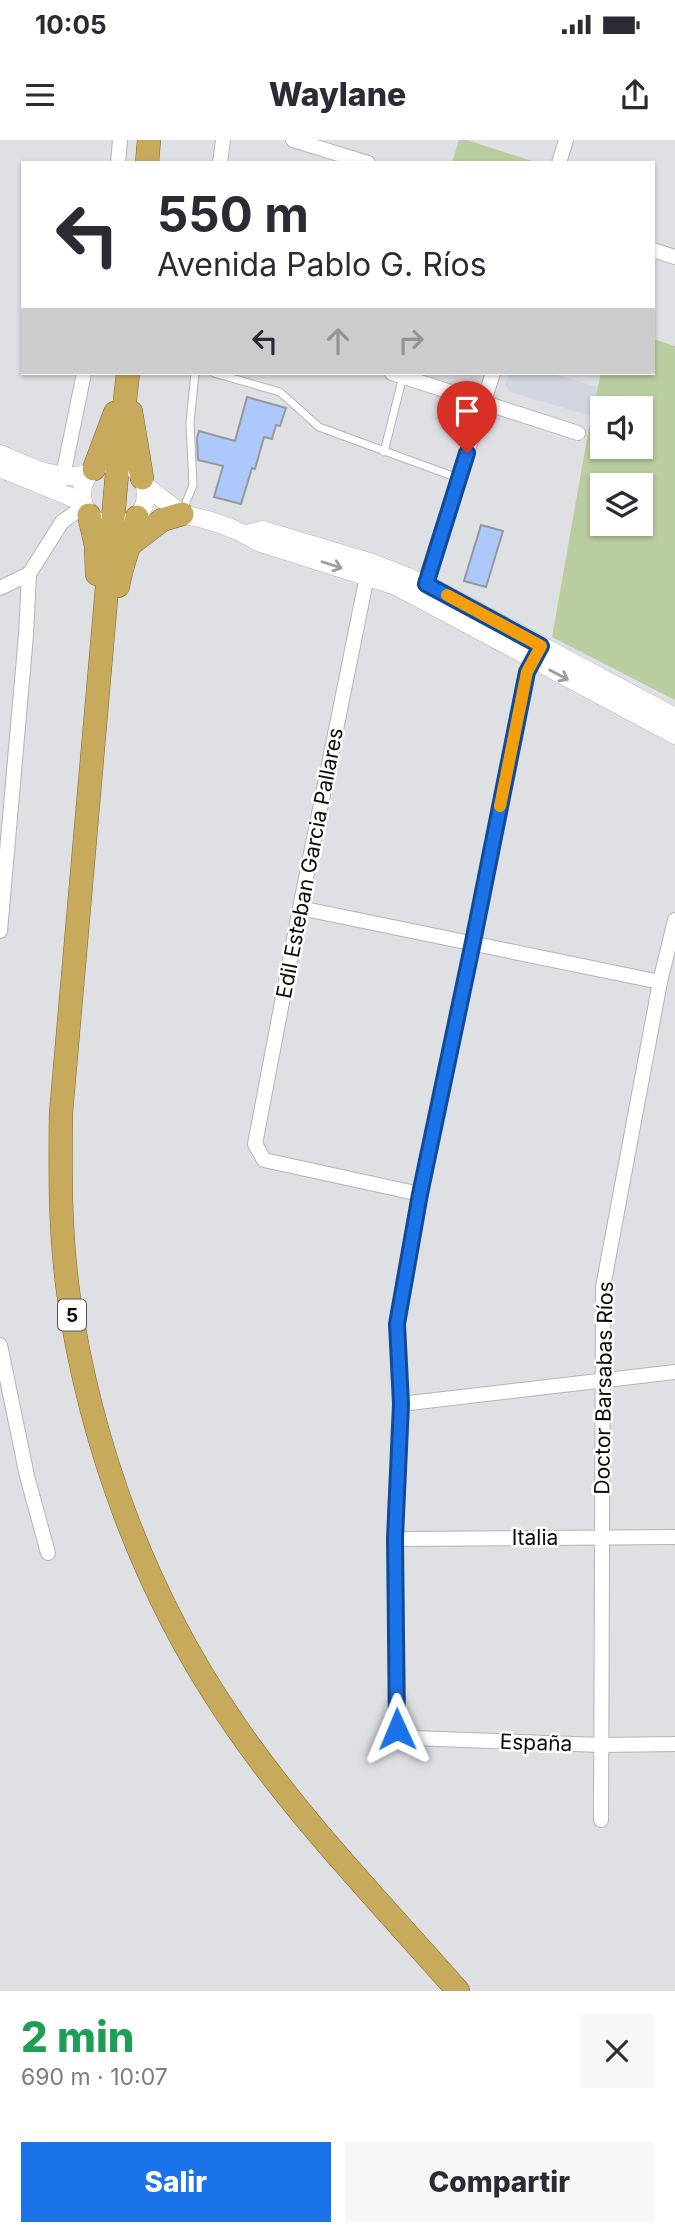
<!DOCTYPE html>
<html lang="es">
<head>
<meta charset="utf-8">
<style>
	body { margin:0; font-family:Inter,sans-serif; background:#f7f7f7; color:#2b2b33; height:100vh; display:flex; flex-direction:column; font-size:26px; white-space:nowrap }
	* { box-sizing:border-box; margin:0 }
	p { font-size:23px; color:#7c7c81 }
	.icon { flex:none; width:38px; height:38px; fill:none; stroke:currentColor; stroke-width:2; stroke-linecap:round; stroke-linejoin:round }
	.map { position:relative; height:1851px; overflow:hidden }
	.sheet { display:flex; flex-direction:column; background:#fff; flex:1 }
	.sheet>* { flex:none }
	.hud { position:absolute; left:21px; top:21px; width:634px; height:214px; border-radius:0px; box-shadow:0 2px 5px #0004; background:#fff; color:#2b2b33; overflow:hidden }
	.controls { position:absolute; left:590px; top:256px; display:grid; gap:14px }
	.controls a { display:grid; place-items:center; width:63px; height:63px; border-radius:0px; background:#fff; box-shadow:0 2px 5px #0004; font-size:35px }
	.pin { position:absolute; display:grid; place-items:center; width:60px; height:60px; color:#fff; margin:-72px -30px; border-radius:50% 50% 50% 0; rotate:-45deg; box-shadow:0 0 7px #0007 }
	.pin .icon { rotate:45deg }
	.me { position:absolute; width:77px; margin:-38px; rotate:359deg; stroke-linejoin:round; filter:drop-shadow(0 0 5px #0008) }
	.turn { display:flex; align-items:center; gap:24px; height:147px; padding:0 21px; font-size:32px }
	.turn .icon { width:91px; height:91px; stroke-width:2.5 }
	.turn b { display:block; font-size:49px; line-height:60px }
	.lanes { display:flex; align-items:center; height:66px; padding:0 21px; background:#0003; justify-content:center; gap:35px; direction:ltr }
	.lanes .off { opacity:.35 }
	.round { display:grid; place-items:center; flex:none; width:74px; height:74px; border-radius:0px; background:#f7f7f7 }
	.overview { display:flex; align-items:center; justify-content:space-between; height:119px; padding:0 21px }
	h1 { font-size:42px; font-weight:800; line-height:52px; color:#1e9e55 }
	.button { display:flex; gap:14px; margin-top:auto; padding:14px 21px }
	.button a { flex:1; height:80px; border-radius:0px; background:#1a73e8; color:#fff; font-size:28px; font-weight:800; line-height:80px; text-align:center }
	.button a+a { background:#f7f7f7; color:#2b2b33 }
	.status { display:flex; justify-content:space-between; align-items:center; height:49px; padding:0 35px; background:#fff; direction:ltr }
	.status svg { height:19px; fill:currentColor }
	header { display:flex; justify-content:space-between; align-items:center; height:91px; padding:0 21px; background:#fff; font-size:32px; font-weight:800 }
	.map>svg:first-child { display:block }
	.built { fill:#d1d6e0 }
	.green { fill:#b9cda0; fill-rule:evenodd }
	.building { fill:#adc8fa; stroke:#96989b; stroke-width:2 }
	.lines { fill:none; stroke-linecap:round; stroke-linejoin:round }
	.service-casing { stroke:#b2b4b7; stroke-width:9 }
	.minor-casing { stroke:#b2b4b7; stroke-width:16 }
	.tertiary-casing { stroke:#b2b4b7; stroke-width:19 }
	.trunk-casing { stroke:#7d6426; stroke-width:24 }
	.service { stroke:#fff; stroke-width:7 }
	.minor { stroke:#fff; stroke-width:14 }
	.tertiary { stroke:#fff; stroke-width:18 }
	.trunk { stroke:#c8aa5c; stroke-width:23 }
	.oneway { stroke:#9d9d9e }
	.route-casing { stroke:#114b97; stroke-width:18 }
	.route { stroke:#1a73e8; stroke-width:12 }
	.slow { stroke:#f59e0b; stroke-width:12 }
	.labels { text-anchor:middle; stroke-width:5; stroke-linejoin:round; paint-order:stroke }
	.shield { fill:#fff; stroke:#545455; stroke-width:2 }
	.shield-label { font-size:19px; font-weight:bold; fill:#0b0b0c }
	.street-label { font-size:21px; fill:#0b0b0c; stroke:#fff }
</style>
</head>
<body>
<div class="status"><b>10:05</b><svg viewBox="0 0 49 12"><path d="M0 12V9h3v3zM5 12V6h3v6zM10 12V3h3v9zM15 12V0h3v12zM26 1h20v11H26zM47 4h2v5h-2z"/></svg></div>
<header><svg class="icon" aria-label="menu" viewBox="0 0 24 24"><path d="M4 6h16M4 12h16M4 18h16"/></svg>Waylane<svg class="icon" aria-label="share" viewBox="0 0 24 24"><path d="M12 15V3M7 8l5-5 5 5M5 13v7h14v-7"/></svg></header>
<div class="map">
<svg width="675" height="1851" viewBox="0 0 675 1851">
	<rect width="100%" height="100%" fill="#dee0e3"/>
	<!-- built -->
	<path class="built" d="M509,233H550L597,247L591,276L510,252L505,244Z"/>
	<!-- green -->
	<g class="green">
		<path d="M459,0H467L538,23H452Z"/>
		<path d="M653,199L675,206V560L552,497L591,276L601,233H653ZM602,268H640V306H602ZM602,345H640V383H602Z"/>
	</g>
	<!-- building -->
	<g class="building">
		<path d="M247,257L286,268L280,286L276,285L272,299L264,297L255,329L252,328L241,364L214,357L223,326L198,320L197,298L199,291L235,301Z"/>
		<path d="M481,385L503,391L486,447L464,441Z"/>
	</g>
	<g class="lines">
		<defs>
			<g id="service">
				<path d="M214,233L280,252L319,287L458,338"/>
				<path d="M384,312L403,236"/>
				<path d="M183,370L193,345L190,283L195,233"/>
			</g>
			<g id="minor">
				<path d="M293,0L368,23"/>
				<path d="M118,23L120,0"/>
				<path d="M220,23L223,0"/>
				<path d="M559,23L566,0"/>
				<path d="M653,110L675,117"/>
				<path d="M392,233L578,293"/>
				<path d="M63,336L84,233"/>
				<path d="M367,436L300,768L255,1004L264,1020L420,1054"/>
				<path d="M0,448L29,434L62,382L84,366"/>
				<path d="M422,451L493,233"/>
				<path d="M539,510L527,532L473,802L420,1054L397,1184L401,1264L395,1399L396,1584L398,1593L412,1598L601,1605L675,1604"/>
				<path d="M300,768L660,842"/>
				<path d="M0,791L26,495L29,434"/>
				<path d="M0,1205L27,1336L48,1413"/>
				<path d="M401,1264L675,1232"/>
				<path d="M395,1399L675,1397"/>
				<path d="M601,1680L603,1147L660,842L675,780"/>
			</g>
			<g id="tertiary">
				<path d="M0,314C26,325 62,344 90,333"/>
				<circle cx="114" cy="354" r="32"/>
				<path d="M0,328L83,362"/>
				<path d="M146,346L182,374"/>
				<path d="M169,374C194,373 237,388 258,402L396,446L675,595"/>
				<path d="M246,394L263,390L373,423L426,444L675,577"/>
			</g>
			<g id="trunk">
				<path d="M147,23L149,0"/>
				<path d="M128,233L118,322L61,973C60,1035 60,1097 69,1158C91,1305 144,1451 228,1575C294,1674 379,1761 458,1851"/>
				<path d="M131,272L142,338"/>
				<path d="M94,329L115,273"/>
				<path d="M89,375L96,405L97,434"/>
				<path d="M132,403L162,380L182,374"/>
				<path d="M118,446C122,422 132,401 137,377"/>
			</g>
		</defs>
		<!-- service casing -->
		<use href="#service" class="service-casing"/>
		<!-- minor casing -->
		<use href="#minor" class="minor-casing"/>
		<!-- tertiary casing -->
		<use href="#tertiary" class="tertiary-casing"/>
		<!-- trunk casing -->
		<use href="#trunk" class="trunk-casing"/>
		<!-- service -->
		<use href="#service" class="service"/>
		<!-- minor -->
		<use href="#minor" class="minor"/>
		<!-- tertiary -->
		<use href="#tertiary" class="tertiary"/>
		<!-- trunk -->
		<use href="#trunk" class="trunk"/>
	</g>
	<!-- one-way arrows -->
	<defs><path id="oneway-shaft" d="M-6 0H5M1.5-3L5.5 0L1.5 3" fill="none" stroke-width="1.6" stroke-linecap="round" stroke-linejoin="round" transform="scale(1.75)"/></defs>
	<g class="oneway">
		<use href="#oneway-shaft" transform="translate(332 425) rotate(18)"/>
		<use href="#oneway-shaft" transform="translate(559 535) rotate(28)"/>
	</g>
	<g class="lines">
		<defs>
			<path id="route" d="M397,1589L395,1398L401,1264L397,1184L420,1054L473,802L527,532L541,506L426,444L467,313"/>
		</defs>
		<!-- route casing -->
		<use href="#route" class="route-casing"/>
		<!-- route -->
		<use href="#route" class="route"/>
		<!-- slow -->
		<path class="slow" d="M447,455L541,506L527,532L500,666"/>
	</g>
	<g class="labels">
		<!-- shield labels -->
		<rect class="shield" x="58" y="1159.5" width="28" height="31" rx="5"/>
		<g class="shield-label">
			<text x="72" y="1182">5</text>
		</g>
		<!-- street labels -->
		<g class="street-label">
			<text transform="translate(310 723) rotate(-79)" y="7">Edil Esteban Garcia Pallares</text>
			<text transform="translate(604 1248) rotate(-89)" y="7">Doctor Barsabas Ríos</text>
			<text x="535" y="1405">Italia</text>
			<text transform="translate(536 1603) rotate(2)" y="7">España</text>
		</g>
	</g>
</svg>
<div class="controls">
<a><svg class="icon" aria-label="sound" viewBox="0 0 24 24"><path d="M4 9h4l5-4v14l-5-4H4zM17 9q2 3 0 6"/></svg></a>
<a><svg class="icon" aria-label="layers" viewBox="0 0 24 24"><path d="M12 4l9 5-9 5-9-5zM3 14l9 5 9-5"/></svg></a>
</div>
<div class="pin" style="left:467px;top:313px;background:#d93025"><svg class="icon" aria-label="arrive" viewBox="0 0 24 24"><path d="M6 21V4h12l-3 4 3 4H6"/></svg></div>
<svg class="me" style="left:397px;top:1589px" viewBox="-20 -20 40 40"><path d="M0-17L14 15 0 8-14 15z" fill="#1a73e8" stroke="#fff" stroke-width="4"/></svg>
<div class="hud">
<div class="turn"><svg class="icon" aria-label="left" viewBox="0 0 24 24"><path d="M17 20v-9H6M10 6l-5 5 5 5"/></svg><div><b>550 m</b>Avenida Pablo G. Ríos</div></div>
<div class="lanes"><svg class="icon" aria-label="left" viewBox="0 0 24 24"><path d="M17 20v-9H6M10 6l-5 5 5 5"/></svg><svg class="icon off" aria-label="ahead" viewBox="0 0 24 24"><path d="M12 20V5M6 11l6-6 6 6"/></svg><svg class="icon off" aria-label="right" viewBox="0 0 24 24"><path d="M7 20v-9h11M14 6l5 5-5 5"/></svg></div>
</div>
</div>
<section class="sheet">
<div class="overview"><div><h1>2 min</h1><p>690 m · 10:07</p></div><a class="round"><svg class="icon" aria-label="close" viewBox="0 0 24 24"><path d="M6 6l12 12M18 6L6 18"/></svg></a></div>
<div class="button"><a>Salir</a><a>Compartir</a></div>
</section>
</body>
</html>
